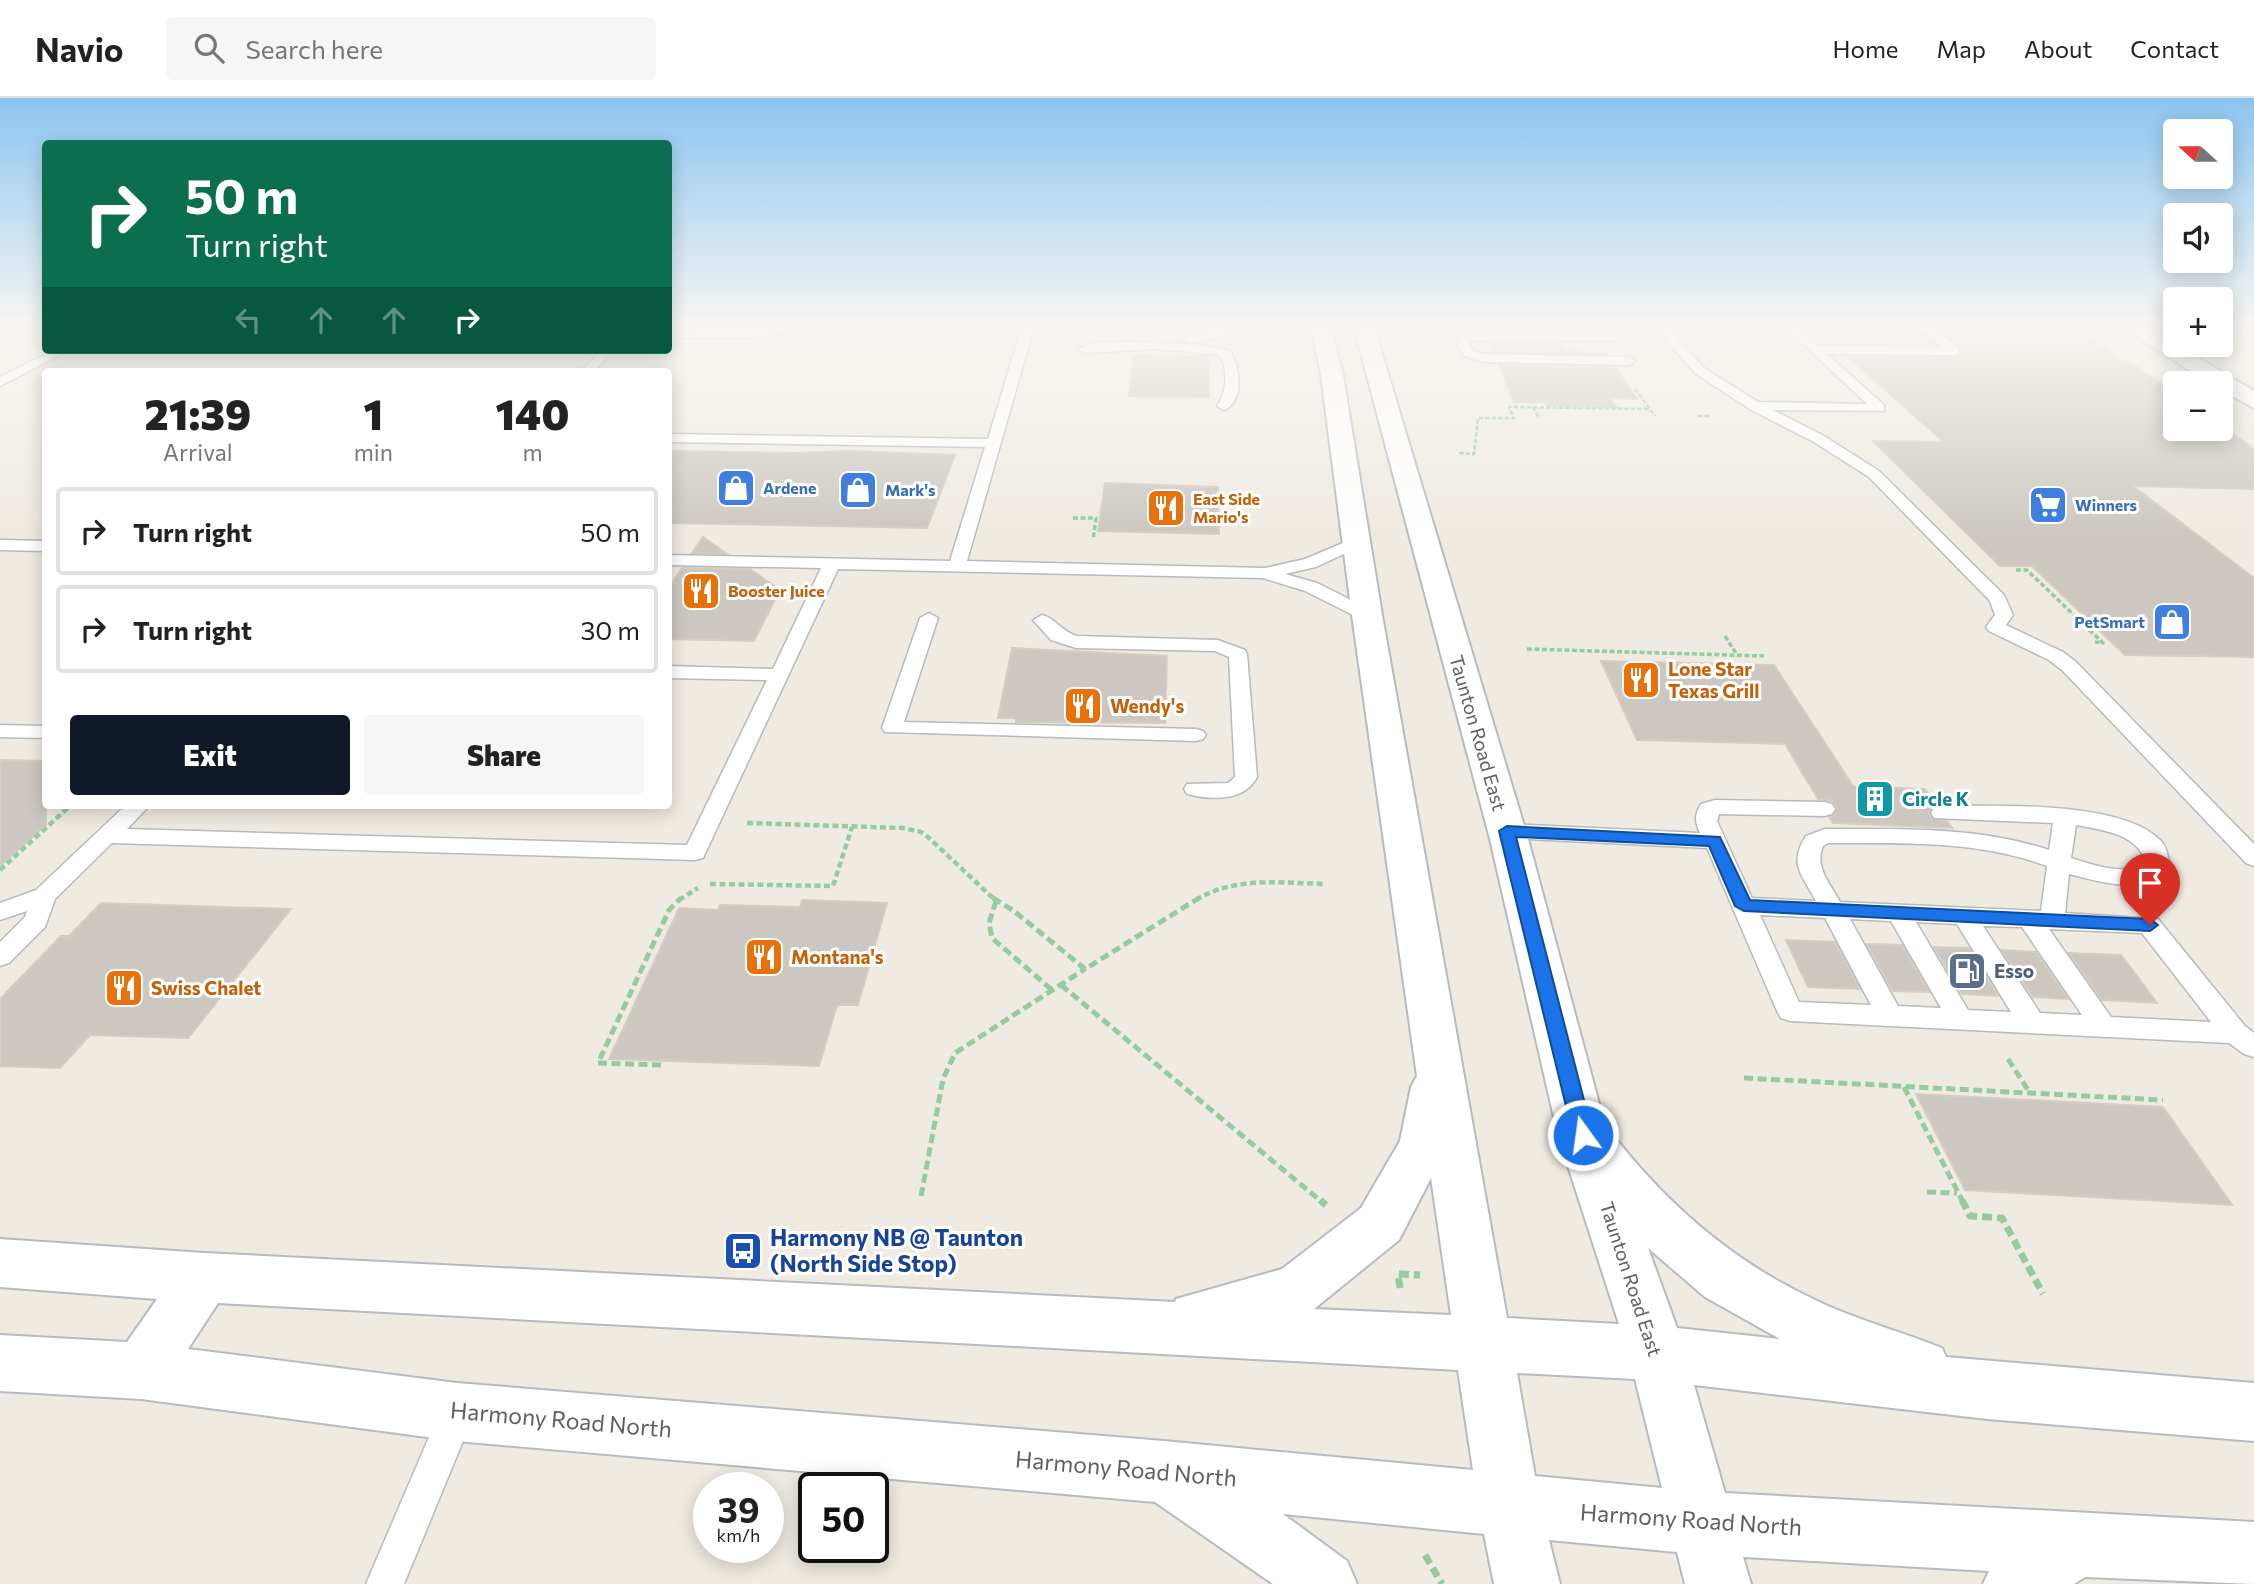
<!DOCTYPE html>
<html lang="en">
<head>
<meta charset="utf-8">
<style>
	body { margin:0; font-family:Commissioner,sans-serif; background:#f6f6f6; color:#222; height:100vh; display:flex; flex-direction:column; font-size:26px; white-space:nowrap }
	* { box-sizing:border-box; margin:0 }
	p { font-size:23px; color:#767676 }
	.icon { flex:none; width:38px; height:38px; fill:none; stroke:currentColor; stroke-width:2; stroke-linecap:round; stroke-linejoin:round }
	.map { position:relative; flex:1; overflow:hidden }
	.side { position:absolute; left:42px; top:270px; width:630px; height:441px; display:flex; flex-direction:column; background:#fff; border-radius:7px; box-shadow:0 4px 18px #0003 }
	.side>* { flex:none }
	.top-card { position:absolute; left:42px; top:42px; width:630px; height:214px; border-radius:7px; box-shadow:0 4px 18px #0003; background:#0b6e4f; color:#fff; overflow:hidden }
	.needle { width:46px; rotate:291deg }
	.tools { position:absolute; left:2163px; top:21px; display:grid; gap:14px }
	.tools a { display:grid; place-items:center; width:70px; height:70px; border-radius:7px; background:#fff; box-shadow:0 4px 18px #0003; font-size:35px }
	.speed { position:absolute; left:693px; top:1374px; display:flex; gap:14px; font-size:35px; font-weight:700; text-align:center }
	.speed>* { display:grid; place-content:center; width:91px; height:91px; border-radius:50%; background:#fff; box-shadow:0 4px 18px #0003; line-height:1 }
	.speed small { font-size:18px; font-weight:400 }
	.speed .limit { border:4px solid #111; border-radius:10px; background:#fff; color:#111 }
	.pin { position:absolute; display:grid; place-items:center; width:60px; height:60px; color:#fff; margin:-72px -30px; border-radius:50% 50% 50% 0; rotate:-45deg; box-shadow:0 0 7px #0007 }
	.pin .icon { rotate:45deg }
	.me { position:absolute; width:77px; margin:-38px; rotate:346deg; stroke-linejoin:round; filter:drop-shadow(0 0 5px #0008) }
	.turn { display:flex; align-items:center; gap:24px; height:147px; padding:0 28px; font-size:32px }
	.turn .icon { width:91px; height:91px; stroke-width:2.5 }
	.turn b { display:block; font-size:49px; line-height:60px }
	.lanes { display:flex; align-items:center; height:66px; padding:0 28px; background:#0003; justify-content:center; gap:35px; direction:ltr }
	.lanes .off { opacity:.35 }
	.eta { display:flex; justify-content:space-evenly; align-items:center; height:119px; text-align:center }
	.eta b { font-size:42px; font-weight:800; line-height:49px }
	.button { display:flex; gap:14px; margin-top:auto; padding:14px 28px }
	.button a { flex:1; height:80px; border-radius:7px; background:#111827; color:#fff; font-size:28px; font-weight:800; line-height:80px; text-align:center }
	.button a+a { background:#f6f6f6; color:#222 }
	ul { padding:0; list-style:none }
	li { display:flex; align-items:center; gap:21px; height:88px; margin:0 14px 10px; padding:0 14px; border:4px solid #e0e0e0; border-radius:7px }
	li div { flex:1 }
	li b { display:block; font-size:26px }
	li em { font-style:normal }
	header { display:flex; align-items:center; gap:42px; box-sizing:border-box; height:98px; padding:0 35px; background:#fff; border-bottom:2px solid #e0e0e0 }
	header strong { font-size:33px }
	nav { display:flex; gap:38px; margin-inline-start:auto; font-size:24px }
	.search { width:490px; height:63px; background:#f6f6f6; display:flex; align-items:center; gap:18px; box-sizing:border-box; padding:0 24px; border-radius:7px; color:#767676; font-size:26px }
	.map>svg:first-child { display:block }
	.building { fill:#ccc8c1; stroke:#d5cdc0; stroke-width:2 }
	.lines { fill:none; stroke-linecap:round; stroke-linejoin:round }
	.lane-casing { stroke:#b5babe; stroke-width:3 }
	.street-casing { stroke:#b5babe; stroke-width:4 }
	.secondary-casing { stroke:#b6bbc1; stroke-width:4 }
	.path-far4 { stroke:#95cc9f; stroke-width:2.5; stroke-dasharray:4.5 2; stroke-linecap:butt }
	.path-far3 { stroke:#95cc9f; stroke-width:3.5; stroke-dasharray:5 2.5; stroke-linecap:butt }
	.path-far2 { stroke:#95cc9f; stroke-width:4.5; stroke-dasharray:6 3.5; stroke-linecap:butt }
	.path-far1 { stroke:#95cc9f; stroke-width:5; stroke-dasharray:9 4.5; stroke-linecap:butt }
	.path { stroke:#95cc9f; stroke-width:7; stroke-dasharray:10 5; stroke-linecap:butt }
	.lane { fill:#fff; fill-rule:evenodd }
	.street { fill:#fff; fill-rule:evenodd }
	.secondary { fill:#fff; fill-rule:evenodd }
	.route { fill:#1a73e8; stroke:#114b97; stroke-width:2 }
	.labels { text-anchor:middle; stroke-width:6; stroke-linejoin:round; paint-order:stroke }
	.far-shop-label { font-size:16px; font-weight:bold; fill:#366cbe; stroke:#fff; text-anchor:start }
	.far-food-label { font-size:16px; font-weight:bold; fill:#c56008; stroke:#fff; text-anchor:start }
	.food-label { font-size:19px; font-weight:bold; fill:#c56008; stroke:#fff; text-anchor:start }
	.street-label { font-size:19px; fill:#5b6065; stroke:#fff }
	.culture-label { font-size:19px; font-weight:bold; fill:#0d838f; stroke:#fff; text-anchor:start }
	.service-label { font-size:19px; font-weight:bold; fill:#4e5e75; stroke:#fff; text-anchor:start }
	.near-transit-label { font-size:23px; font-weight:bold; fill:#164399; stroke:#fff; text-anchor:start }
	.near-street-label { font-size:23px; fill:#5b6065; stroke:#fff }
</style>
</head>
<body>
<header>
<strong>Navio</strong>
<div class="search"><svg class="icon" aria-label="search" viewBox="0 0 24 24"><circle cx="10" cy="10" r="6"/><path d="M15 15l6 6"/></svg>Search here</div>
<nav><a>Home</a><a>Map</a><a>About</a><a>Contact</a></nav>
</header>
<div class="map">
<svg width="2254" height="1486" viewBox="0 0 2254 1486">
	<rect width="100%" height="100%" fill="#efebe3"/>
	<!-- building -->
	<g class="building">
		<path d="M1814,229H1916L1936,246L1833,245Z"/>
		<path d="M1936,229H2074L2123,263H2128L2175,295V331H2221V327L2254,351V391L2133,388L2254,480V559L2125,557L2032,468H2000L1873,343L1944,344L1848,259L1961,258V248Z"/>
		<path d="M1490,245H1562L1567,253L1607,256L1494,254Z"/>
		<path d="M1134,257L1208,258L1209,299L1129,298Z"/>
		<path d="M1499,267L1615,269L1637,301L1610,300L1616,309L1547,308L1545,304H1514Z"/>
		<path d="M668,353L797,355L849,353L955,357L927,430L668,425Z"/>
		<path d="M1105,385L1218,389L1219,436L1098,433Z"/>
		<path d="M703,439L727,456L692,455Z"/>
		<path d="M682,470L750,471L780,492L754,543L668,541V491Z"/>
		<path d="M1012,550L1167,558L1165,625L1016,624V620H998Z"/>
		<path d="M1601,563L1774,567L1853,688L1925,691L1936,707L1929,714L1932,721L1947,723L1952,730L1833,725L1829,719L1834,717L1837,710L1833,703L1818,701L1785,646L1637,642Z"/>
		<path d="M0,662L46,663V727L0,768Z"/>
		<path d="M802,802L887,805L858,907H837L819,968L609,961L679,810L718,812L720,807L800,809Z"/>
		<path d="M101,805L291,811L188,940L90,937L60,970L0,968V901L61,838H69Z"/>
		<path d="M1786,842L1835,844L1860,891L1808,889Z"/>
		<path d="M1867,846L1902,847L1929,894L1893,893Z"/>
		<path d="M1934,849L1969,850L1998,898L1962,896Z"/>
		<path d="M2002,852L2036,854L2068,901L2033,899Z"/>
		<path d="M2069,855L2121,857L2157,905L2102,902Z"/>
		<path d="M1916,996L2163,1009L2232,1107L1965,1092Z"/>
	</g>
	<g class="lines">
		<defs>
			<g id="lane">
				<path d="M778,229H813L807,233L747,240H668V232H747Z"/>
				<path d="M871,229H1034L967,463L1265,470L1305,461L1357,439L1363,441L1365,444L1363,447L1316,469L1285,476L1317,485L1373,513L1376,517L1367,522L1361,521L1305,493L1263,480L838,471L703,760L695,762L112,745L55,801L45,829L9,865L0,868V844L25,819L27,813L0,822V805L36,792L126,707H150L127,731L687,747L767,582L668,580V568L773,571L821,470L668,467V457L950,463L985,349L668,344V336L988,341L1020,235L877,233Z"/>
				<path d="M1219,229H1234C1222,239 1193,250 1180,241Z"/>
				<path d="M1655,229H1667L1704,270L1758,304L1867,306L1785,229H1798L1819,248L1943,249L1919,229H1932L1959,250V256L1955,257L1827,256L1884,307V313L1773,312L1824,338L1879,373L2004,497L2013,517L2006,527L2063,554L2076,564L2254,746V768L2246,765L2062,572L2049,562L1989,533L1986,529L1995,517L1990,503L1869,379L1814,344L1753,313L1696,276Z"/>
				<path d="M1474,234L1611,235L1617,239L1615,242H1474L1468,244L1473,253L1485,256L1629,259L1635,263L1629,267L1484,264L1464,258L1456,244L1461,237Z"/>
				<path d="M1133,244L1202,247L1230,253C1241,269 1244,304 1224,312L1217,308C1227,294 1227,276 1222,260L1215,256L1157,251L1084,255L1078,251L1094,245Z"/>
				<path d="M54,252H70L0,288V279Z"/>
				<path d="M602,252H615L594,273H581Z"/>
				<path d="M0,442L46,443V453L0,452Z"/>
				<path d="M929,515L938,520L904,624L1196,631L1203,633L1206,637L1203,641L1196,643L885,634L882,630L920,520Z"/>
				<path d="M1042,517C1055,520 1061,533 1077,538L1218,542L1245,552L1247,556L1257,679C1244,704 1211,702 1187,696L1184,691L1187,686L1228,685L1235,679L1229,559L1215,553L1076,550L1051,542L1033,522Z"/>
				<path d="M0,627L46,628V640L0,639Z"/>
				<path d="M1715,702L1824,704L1832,706L1835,711L1832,716L1824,718L1719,716L1717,723L1752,800L1816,803C1802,777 1788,766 1806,738L1825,731C1899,731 1977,728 2049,752L2053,725L1934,720L1931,715L1934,710L1942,708C1996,708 2124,702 2162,744C2167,750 2168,761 2171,769C2151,800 2097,783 2069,776L2065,815L2158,821L2245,928L2254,935V959L2244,956L2229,945L1790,923L1781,920L1777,913L1707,750L1507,740L1499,738L1496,733L1499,728L1507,726L1700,735C1695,724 1694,717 1701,706ZM2076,727C2104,732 2138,736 2147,766C2125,778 2093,767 2071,760ZM1828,745C1902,745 1977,742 2047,768L2041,813L1840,804C1830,785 1814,769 1823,748ZM1760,817L1825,820L1871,907L1799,904ZM1850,821L1891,823L1941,910L1898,908ZM1916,824L1957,826L2011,914L1968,912ZM1983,828L2022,829L2082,917L2040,915ZM2049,831L2142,835L2211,924L2111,919Z"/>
				<path d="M457,1297L469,1302L475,1314L404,1486H366L445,1302Z"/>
			</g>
			<path id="street" d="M2122,229H2146L2254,293V310L2221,292V285H2209Z"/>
			<path id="secondary" d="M1311,229H1331L1343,277L1382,517L1507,1220L1619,1226L1558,1037L1490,741L1354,229H1374L1528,741L1608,1039L1617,1042C1675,1115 1742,1170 1828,1208C1865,1224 1904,1235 1942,1250L1946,1259L2254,1285V1343L1987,1321L1694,1287L1725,1395L2254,1424V1486L2085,1479L2074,1486H1983L1989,1473L1743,1459L1751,1486H1685L1677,1454L1549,1442L1560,1486H1494L1484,1436L1283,1416L1347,1463L1357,1486H1273L1155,1404L457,1343L141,1301L0,1293V1237L127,1244L157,1201L0,1189V1141L204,1155L1175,1204L1176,1201L1282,1171L1361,1110L1400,1043L1411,989L1417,978L1352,517L1321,277ZM1431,1080L1451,1217L1314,1211L1399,1142ZM1648,1150L1705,1199L1780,1241L1677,1230ZM218,1205L1458,1272L1473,1372L1164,1343L457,1285L188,1251ZM1517,1275L1635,1281L1662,1390L1535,1378Z"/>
		</defs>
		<!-- lane casing -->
		<use href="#lane" class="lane-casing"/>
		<!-- street casing -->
		<use href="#street" class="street-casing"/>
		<!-- secondary casing -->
		<use href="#secondary" class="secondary-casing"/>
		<!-- path-far4 -->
		<g class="path-far4">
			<path d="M1635,291L1655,318"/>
			<path d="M1533,309L1539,320"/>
			<path d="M1698,318H1711"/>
			<path d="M1459,355L1474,356L1478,320H1514L1509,309L1649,311"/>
		</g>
		<!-- path-far3 -->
		<g class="path-far3">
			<path d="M1073,420H1096L1093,442"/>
			<path d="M2016,472H2027L2103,545L2095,544"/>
			<path d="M1725,538L1737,557"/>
			<path d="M1527,551L1764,558"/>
		</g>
		<!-- path-far2 -->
		<g class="path-far2">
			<path d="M747,725L903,730L921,734L928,739L995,802"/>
			<path d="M0,772L71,707"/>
			<path d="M710,786L833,788L852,729"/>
			<path d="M679,802L698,790"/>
			<path d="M1196,802C1234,778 1283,785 1326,786"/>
		</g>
		<!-- path-far1 -->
		<g class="path-far1">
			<path d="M993,800L1014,813L1085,871L1199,800"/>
			<path d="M996,803L989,825L992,840L1052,892"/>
			<path d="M1061,887L1322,1104"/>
			<path d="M2008,961L2030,995"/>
			<path d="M661,967L598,965L669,812L681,800"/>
			<path d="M1744,980L2163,1002"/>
			<path d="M1904,989L1963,1104"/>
			<path d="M1927,1094L1957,1095"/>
			<path d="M921,1098L943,981L955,955L1085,871"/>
		</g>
		<!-- path -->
		<g class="path">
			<path d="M1320,1102L1326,1107"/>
			<path d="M1962,1102L1970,1118L2002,1120L2043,1196"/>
			<path d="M1400,1190L1398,1176L1420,1177"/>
			<path d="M1425,1457L1442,1486"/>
		</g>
		<!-- lane -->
		<use href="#lane" class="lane"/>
		<!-- street -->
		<use href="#street" class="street"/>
		<!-- secondary -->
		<use href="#secondary" class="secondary"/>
	</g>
	<!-- sky -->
	<linearGradient id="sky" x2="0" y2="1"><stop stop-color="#8cc5f1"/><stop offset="0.52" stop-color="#f8f6f2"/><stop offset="1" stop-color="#f8f6f2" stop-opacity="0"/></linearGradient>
	<rect width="2254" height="437" fill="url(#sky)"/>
	<!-- route -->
	<path class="route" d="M1507,728L1720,739L1750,802L2150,821L2158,827L2150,833L1744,813L1735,808L1709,748L1516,739L1593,1037L1590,1043L1583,1045L1576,1043L1573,1037L1499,733Z"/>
	<!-- icons -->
	<defs>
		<symbol id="shop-square" viewBox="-11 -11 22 22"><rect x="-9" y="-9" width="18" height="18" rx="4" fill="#3f7fe0" stroke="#fff"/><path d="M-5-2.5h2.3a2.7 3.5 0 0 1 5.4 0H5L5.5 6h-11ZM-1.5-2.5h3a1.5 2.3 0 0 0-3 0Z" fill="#fff"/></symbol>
		<symbol id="supermarket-square" viewBox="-11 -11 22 22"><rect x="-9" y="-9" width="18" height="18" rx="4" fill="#3f7fe0" stroke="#fff"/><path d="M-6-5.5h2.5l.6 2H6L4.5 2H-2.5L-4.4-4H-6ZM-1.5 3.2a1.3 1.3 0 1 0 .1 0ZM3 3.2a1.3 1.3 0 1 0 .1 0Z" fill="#fff"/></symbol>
		<symbol id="restaurant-square" viewBox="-11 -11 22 22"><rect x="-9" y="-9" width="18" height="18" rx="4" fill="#e8710a" stroke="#fff"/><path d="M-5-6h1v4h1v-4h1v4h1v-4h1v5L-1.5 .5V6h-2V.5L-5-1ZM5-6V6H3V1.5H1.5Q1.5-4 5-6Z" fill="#fff"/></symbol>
		<symbol id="building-square" viewBox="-11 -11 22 22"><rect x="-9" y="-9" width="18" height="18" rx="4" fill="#0f9aa8" stroke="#fff"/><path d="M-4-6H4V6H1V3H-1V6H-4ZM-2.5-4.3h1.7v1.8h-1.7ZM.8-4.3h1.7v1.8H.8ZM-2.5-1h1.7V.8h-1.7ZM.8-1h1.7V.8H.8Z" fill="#fff"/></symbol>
		<symbol id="fuel-square" viewBox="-11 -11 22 22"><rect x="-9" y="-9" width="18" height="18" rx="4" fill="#5c6f8a" stroke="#fff"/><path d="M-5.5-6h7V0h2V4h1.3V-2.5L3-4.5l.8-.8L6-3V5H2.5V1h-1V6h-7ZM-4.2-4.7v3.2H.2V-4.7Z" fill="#fff"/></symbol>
		<symbol id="bus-square" viewBox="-11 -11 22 22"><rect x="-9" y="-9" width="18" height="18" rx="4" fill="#1a4fb4" stroke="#fff"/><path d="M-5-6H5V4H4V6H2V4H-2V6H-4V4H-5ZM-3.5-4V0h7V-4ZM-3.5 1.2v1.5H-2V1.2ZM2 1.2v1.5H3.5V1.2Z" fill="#fff"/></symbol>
	</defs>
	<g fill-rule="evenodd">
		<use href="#shop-square" x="714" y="368" width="44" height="44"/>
		<use href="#shop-square" x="836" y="370" width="44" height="44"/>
		<use href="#supermarket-square" x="2026" y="385" width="44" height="44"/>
		<use href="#restaurant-square" x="1144" y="388" width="44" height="44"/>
		<use href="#restaurant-square" x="679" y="471" width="44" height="44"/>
		<use href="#shop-square" x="2150" y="502" width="44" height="44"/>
		<use href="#restaurant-square" x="1619" y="560" width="44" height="44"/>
		<use href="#restaurant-square" x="1061" y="586" width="44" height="44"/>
		<use href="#building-square" x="1853" y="679" width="44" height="44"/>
		<use href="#restaurant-square" x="742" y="837" width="44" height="44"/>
		<use href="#fuel-square" x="1945" y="851" width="44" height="44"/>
		<use href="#restaurant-square" x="102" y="868" width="44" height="44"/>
		<use href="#bus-square" x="721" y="1131" width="44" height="44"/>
	</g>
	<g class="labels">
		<!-- far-shop labels -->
		<g class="far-shop-label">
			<text x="763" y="396">Ardene</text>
			<text x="885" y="398">Mark's</text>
			<text x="2075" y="413">Winners</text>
			<text x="2145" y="530" text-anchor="end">PetSmart</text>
		</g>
		<!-- far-food labels -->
		<g class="far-food-label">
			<text x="1193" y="407">East Side<tspan x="1193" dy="18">Mario's</tspan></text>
			<text x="728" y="499">Booster Juice</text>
		</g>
		<!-- food labels -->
		<g class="food-label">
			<text x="1668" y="578">Lone Star<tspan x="1668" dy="22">Texas Grill</tspan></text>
			<text x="1110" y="615">Wendy's</text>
			<text x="791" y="866">Montana's</text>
			<text x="151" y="897">Swiss Chalet</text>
		</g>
		<!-- street labels -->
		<g class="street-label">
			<text transform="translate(1478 635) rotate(74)" y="7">Taunton Road East</text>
			<text transform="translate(1631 1181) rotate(72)" y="7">Taunton Road East</text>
		</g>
		<!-- culture labels -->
		<g class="culture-label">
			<text x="1902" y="708">Circle K</text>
		</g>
		<!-- service labels -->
		<g class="service-label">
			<text x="1994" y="880">Esso</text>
		</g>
		<!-- near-transit labels -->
		<g class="near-transit-label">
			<text x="770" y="1148">Harmony NB @ Taunton<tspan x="770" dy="26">(North Side Stop)</tspan></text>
		</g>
		<!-- near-street labels -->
		<g class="near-street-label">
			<text transform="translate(561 1322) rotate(5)" y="8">Harmony Road North</text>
			<text transform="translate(1126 1371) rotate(5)" y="8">Harmony Road North</text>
			<text transform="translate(1691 1422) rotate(4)" y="8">Harmony Road North</text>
		</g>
	</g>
</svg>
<div class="tools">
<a><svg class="needle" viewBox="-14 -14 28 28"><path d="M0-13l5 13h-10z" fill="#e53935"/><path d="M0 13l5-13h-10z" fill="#767676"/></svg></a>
<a><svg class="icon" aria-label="sound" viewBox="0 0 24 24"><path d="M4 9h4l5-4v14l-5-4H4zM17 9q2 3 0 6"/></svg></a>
<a>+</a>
<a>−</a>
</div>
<div class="speed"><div>39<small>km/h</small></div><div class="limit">50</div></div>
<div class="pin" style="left:2150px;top:827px;background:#d93025"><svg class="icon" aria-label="arrive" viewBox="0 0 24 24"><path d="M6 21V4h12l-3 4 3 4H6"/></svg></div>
<svg class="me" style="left:1583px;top:1037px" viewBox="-20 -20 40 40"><circle r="17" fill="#1a73e8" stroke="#fff" stroke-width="3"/><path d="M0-11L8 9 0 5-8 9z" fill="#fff"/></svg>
<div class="top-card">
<div class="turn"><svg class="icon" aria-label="right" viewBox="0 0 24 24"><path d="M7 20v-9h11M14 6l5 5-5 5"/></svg><div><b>50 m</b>Turn right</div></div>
<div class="lanes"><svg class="icon off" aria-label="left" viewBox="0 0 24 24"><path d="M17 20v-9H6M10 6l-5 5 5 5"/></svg><svg class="icon off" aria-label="ahead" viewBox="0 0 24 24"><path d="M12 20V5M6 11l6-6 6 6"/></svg><svg class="icon off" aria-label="ahead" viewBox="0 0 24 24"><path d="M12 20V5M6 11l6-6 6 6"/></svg><svg class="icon" aria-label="right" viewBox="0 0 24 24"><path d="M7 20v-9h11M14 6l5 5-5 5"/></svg></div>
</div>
<section class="side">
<div class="eta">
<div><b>21:39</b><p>Arrival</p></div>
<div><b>1</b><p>min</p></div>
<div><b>140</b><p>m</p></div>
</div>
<ul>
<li><svg class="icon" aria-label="right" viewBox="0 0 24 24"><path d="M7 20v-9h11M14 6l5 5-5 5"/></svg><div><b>Turn right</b></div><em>50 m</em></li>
<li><svg class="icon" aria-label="right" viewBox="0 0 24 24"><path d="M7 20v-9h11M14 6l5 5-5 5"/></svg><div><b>Turn right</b></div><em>30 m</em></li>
</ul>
<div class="button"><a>Exit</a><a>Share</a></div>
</section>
</div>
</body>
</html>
